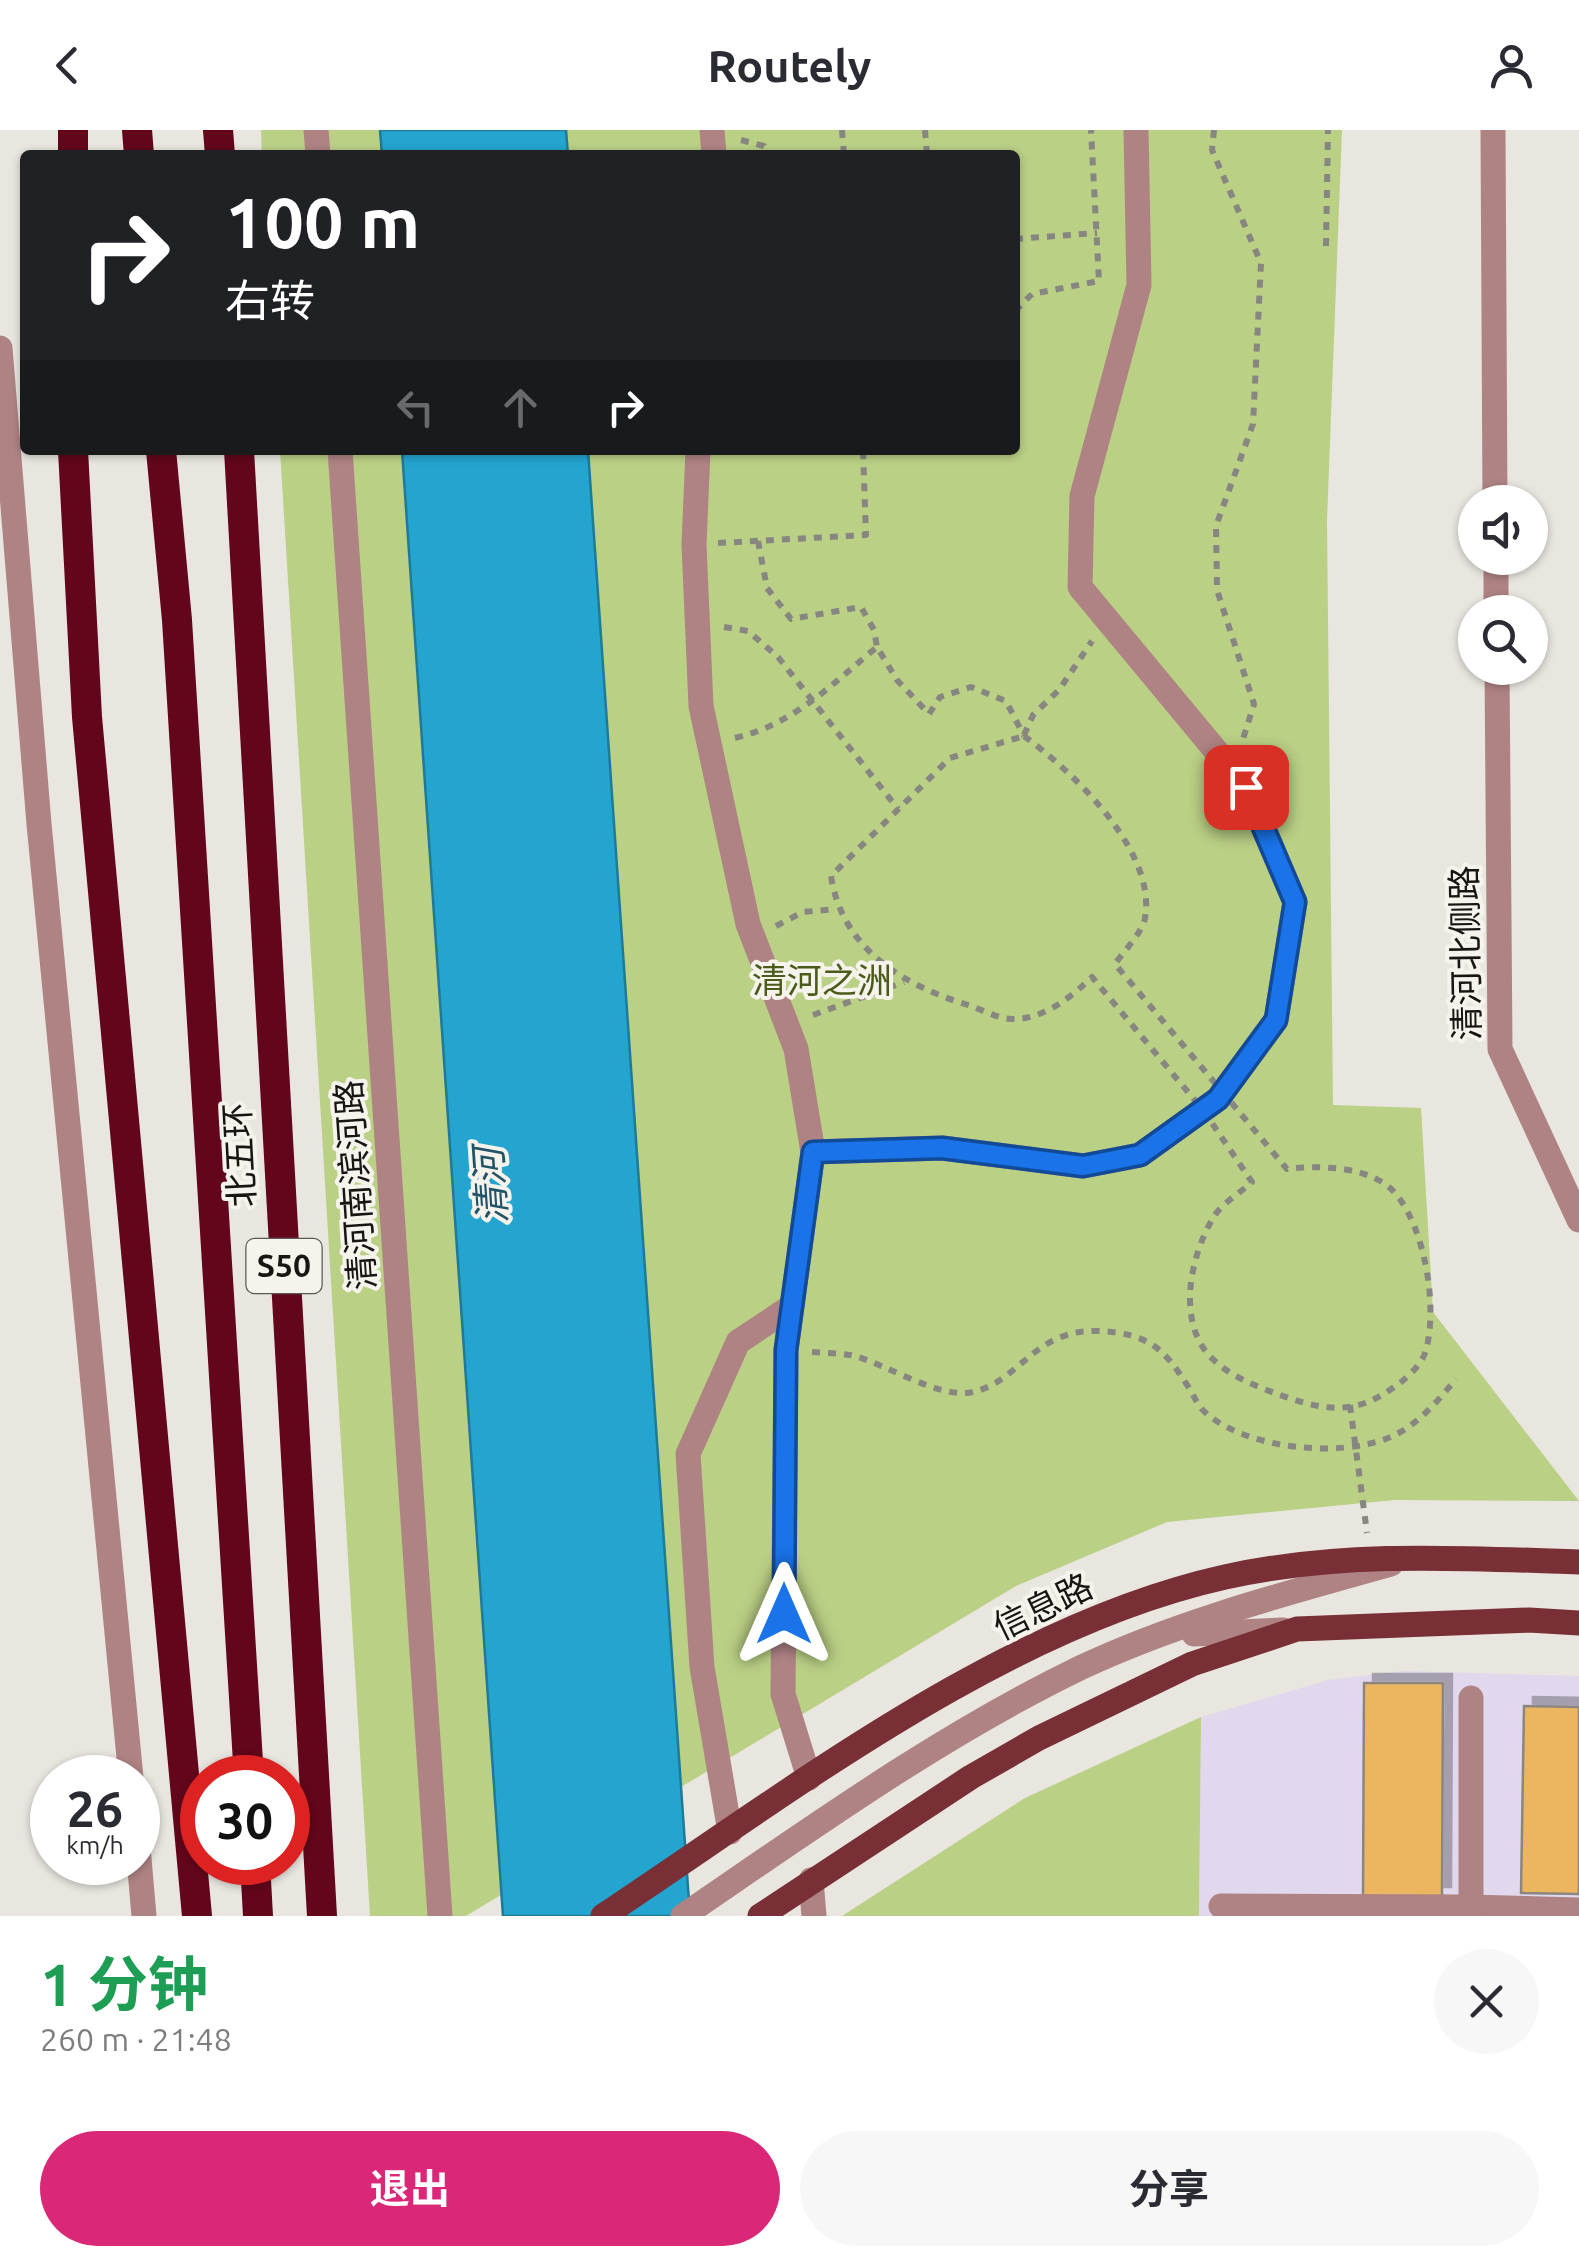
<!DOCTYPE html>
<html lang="zh">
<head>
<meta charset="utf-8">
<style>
	body { margin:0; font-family:Ubuntu,"Noto Sans SC",sans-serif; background:#f7f7f7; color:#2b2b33; height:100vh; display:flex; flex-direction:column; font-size:38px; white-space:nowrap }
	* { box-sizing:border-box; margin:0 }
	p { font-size:32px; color:#7c7c81 }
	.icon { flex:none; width:55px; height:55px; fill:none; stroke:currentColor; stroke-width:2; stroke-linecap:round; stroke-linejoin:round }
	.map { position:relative; height:1786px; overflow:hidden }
	.side { display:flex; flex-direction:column; background:#fff; flex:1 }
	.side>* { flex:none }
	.hud { position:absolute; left:20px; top:20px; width:1000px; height:305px; border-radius:10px; box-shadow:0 2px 8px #0004; background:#202124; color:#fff; overflow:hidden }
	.fabs { position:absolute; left:1458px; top:355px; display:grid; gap:20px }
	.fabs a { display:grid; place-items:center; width:90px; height:90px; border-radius:50%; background:#fff; box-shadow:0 2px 8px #0004; font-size:50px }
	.speed { position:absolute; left:30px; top:1625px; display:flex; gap:20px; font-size:50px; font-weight:700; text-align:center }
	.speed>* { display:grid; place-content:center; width:130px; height:130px; border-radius:50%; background:#fff; box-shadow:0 2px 8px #0004; line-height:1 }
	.speed small { font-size:25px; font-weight:400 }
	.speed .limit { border:15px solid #d22; background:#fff; color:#111 }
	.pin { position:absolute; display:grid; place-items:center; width:85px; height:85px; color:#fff; margin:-42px; border-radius:20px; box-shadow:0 5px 15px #0006 }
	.me { position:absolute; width:110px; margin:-55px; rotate:0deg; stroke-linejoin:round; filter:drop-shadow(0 0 8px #0008) }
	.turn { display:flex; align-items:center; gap:35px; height:210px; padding:0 40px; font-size:45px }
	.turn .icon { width:130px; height:130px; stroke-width:2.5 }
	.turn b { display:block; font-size:70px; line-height:85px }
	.lanes { display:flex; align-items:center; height:95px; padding:0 40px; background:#0003; justify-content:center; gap:50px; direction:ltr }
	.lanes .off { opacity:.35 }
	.round { display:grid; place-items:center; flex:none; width:105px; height:105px; border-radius:52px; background:#f7f7f7 }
	.head { display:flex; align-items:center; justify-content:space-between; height:170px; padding:0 40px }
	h1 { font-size:60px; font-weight:700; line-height:75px; color:#1e9e55 }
	.action { display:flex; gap:20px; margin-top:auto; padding:20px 40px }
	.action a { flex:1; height:115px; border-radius:60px; background:#db2777; color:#fff; font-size:40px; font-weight:700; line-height:115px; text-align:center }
	.action a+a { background:#f7f7f7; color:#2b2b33 }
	header { display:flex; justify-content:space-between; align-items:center; height:130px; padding:0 40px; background:#fff; font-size:45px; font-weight:700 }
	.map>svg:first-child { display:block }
	.commercial { fill:#e1d8ed }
	.green { fill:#bad085 }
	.water { fill:#23a5d0; stroke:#1f7a97; stroke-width:2.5 }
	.building { fill:#ecb55f; stroke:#8a8680; stroke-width:2.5; filter:url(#shadow) }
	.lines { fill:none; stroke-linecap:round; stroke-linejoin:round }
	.path { stroke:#888681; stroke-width:6; stroke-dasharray:8 8; stroke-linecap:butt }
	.minor { stroke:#af8384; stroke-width:25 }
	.major { stroke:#792f36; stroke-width:25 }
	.highway { stroke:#63061b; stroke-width:30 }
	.route-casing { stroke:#114b97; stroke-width:25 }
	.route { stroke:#1a73e8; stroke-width:18 }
	.labels { text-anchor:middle; stroke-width:8; stroke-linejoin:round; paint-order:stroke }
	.shield { fill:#f6f3ec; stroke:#5a5854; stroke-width:2.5 }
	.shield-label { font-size:32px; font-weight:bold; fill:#171613 }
	.street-label { font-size:35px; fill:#171613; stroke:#f6f3ec }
	.park-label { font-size:35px; fill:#4b5b19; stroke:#f6f3ec }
	.water-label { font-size:38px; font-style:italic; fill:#225366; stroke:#f6f3ec }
</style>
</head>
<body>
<header><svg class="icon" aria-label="back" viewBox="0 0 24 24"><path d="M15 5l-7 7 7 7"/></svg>Routely<svg class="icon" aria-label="person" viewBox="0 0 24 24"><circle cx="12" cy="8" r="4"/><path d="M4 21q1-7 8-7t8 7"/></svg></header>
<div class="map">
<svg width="1579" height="1786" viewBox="0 0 1579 1786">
	<defs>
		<filter id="shadow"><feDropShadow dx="9" dy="-9" stdDeviation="0" flood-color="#0004"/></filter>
	</defs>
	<rect width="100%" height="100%" fill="#e8e6df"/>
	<!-- commercial -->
	<path class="commercial" d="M1403,1541L1579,1546V1786H1199L1201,1587L1328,1550Z"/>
	<!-- green -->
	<g class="green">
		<path d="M261,0H1342L1327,391L1333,975L1421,978L1433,1182L1579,1371L1395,1370L1167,1392L1016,1456L466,1786H370L280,320H1015V25H262Z"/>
		<path d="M1201,1587L1199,1786H842L1025,1668Z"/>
	</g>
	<!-- water -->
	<g class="water">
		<path d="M380,0H566L568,25H382Z"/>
		<path d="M402,320H588L690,1786H503Z"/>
	</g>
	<!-- building -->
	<g class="building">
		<path d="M1364,1553H1443L1442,1766H1363Z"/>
		<path d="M1524,1576L1579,1577V1764L1521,1763Z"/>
	</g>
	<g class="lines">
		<!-- path -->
		<g class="path">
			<path d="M842,0L844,25"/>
			<path d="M925,0L927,25"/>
			<path d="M1214,0L1212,20L1261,133L1253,294L1216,396L1217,460L1254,574L1243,609"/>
			<path d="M741,10L764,16L769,25"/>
			<path d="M1015,109L1097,103"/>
			<path d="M1326,116L1328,0"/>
			<path d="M1015,181L1032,164L1099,151L1091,0"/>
			<path d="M758,411L767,458L791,489L861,477L874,500L877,517"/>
			<path d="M718,413L866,405L863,320"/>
			<path d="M724,497L748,501L778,527L898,679"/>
			<path d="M1024,605L1033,585L1059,560L1092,511"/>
			<path d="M1024,606C1073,642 1157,721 1145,788C1142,803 1124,821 1115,834L1287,1039C1319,1035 1372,1036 1395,1063C1425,1097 1439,1180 1425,1223C1418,1243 1387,1264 1368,1272C1337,1284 1310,1275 1280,1265C1255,1256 1226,1245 1208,1224C1177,1188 1191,1125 1213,1088C1221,1074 1240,1063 1252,1052L1203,980L1092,847C1072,867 1042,890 1012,889C998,889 981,879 968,875C902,855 842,818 831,746L950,628Z"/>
			<path d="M735,608C794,594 831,555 877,517L897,550L929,584L940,567L971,557L1006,571L1024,606"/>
			<path d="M776,796L803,782L836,779"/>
			<path d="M813,885L904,852"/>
			<path d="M812,1222C825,1223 838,1223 850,1225C884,1232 939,1270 973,1262C1021,1251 1034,1198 1100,1201C1149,1204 1164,1218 1189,1258C1194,1266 1199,1278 1206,1283C1247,1319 1338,1328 1388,1308C1416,1297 1437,1272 1456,1249"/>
			<path d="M1350,1275L1367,1403"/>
		</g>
		<!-- minor -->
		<g class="minor">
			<path d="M316,0L318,25"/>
			<path d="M712,0L714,25"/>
			<path d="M1493,0L1495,372"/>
			<path d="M0,218L39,694L131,1648"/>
			<path d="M340,320L440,1786"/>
			<path d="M698,320L694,415L701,576L748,794L796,919L813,1022L786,1220L783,1564L809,1648"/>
			<path d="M1496,428V482"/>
			<path d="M1497,538L1500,919L1579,1090"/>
			<path d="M813,1022L942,1018L1083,1036L1140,1025L1218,969L1276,890L1295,772L1246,657L1080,457L1082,366L1139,155L1136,0"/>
			<path d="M1194,1504L1283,1500"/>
			<path d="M1471,1568V1777L1579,1780"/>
			<path d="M730,1702L702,1537L688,1324L738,1212L792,1176"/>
			<path d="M138,1717L144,1786"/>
			<path d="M811,1750L814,1786"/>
			<path d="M1221,1776L1471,1777"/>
			<path d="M683,1786C812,1698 941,1605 1082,1537C1180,1491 1288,1463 1391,1434"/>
		</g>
		<!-- major -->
		<g class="major">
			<path d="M603,1786C790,1662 1004,1496 1225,1447C1341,1421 1461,1428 1579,1432"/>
			<path d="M760,1786L971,1647L1039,1608L1192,1534L1297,1499L1529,1490L1579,1493"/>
		</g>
		<!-- highway -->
		<g class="highway">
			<path d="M137,0L139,25"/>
			<path d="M218,0L220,25"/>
			<path d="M73,25V0"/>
			<path d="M73,320L87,587L197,1786"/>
			<path d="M161,320L177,490L249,1648"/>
			<path d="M239,320L322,1786"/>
			<path d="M255,1732L258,1786"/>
		</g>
	</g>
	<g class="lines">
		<defs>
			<path id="route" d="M784,1484L786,1220L813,1022L942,1018L1083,1036L1140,1025L1218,969L1276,890L1295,772L1246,657"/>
		</defs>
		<!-- route casing -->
		<use href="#route" class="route-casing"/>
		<!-- route -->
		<use href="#route" class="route"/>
	</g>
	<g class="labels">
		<!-- shield labels -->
		<rect class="shield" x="246.5" y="1109" width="75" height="54" rx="8"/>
		<g class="shield-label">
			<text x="284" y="1147">S50</text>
		</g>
		<!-- street labels -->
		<g class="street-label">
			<text transform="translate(1466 823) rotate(-91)" y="12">清河北侧路</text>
			<text transform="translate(240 1025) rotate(-93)" y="12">北五环</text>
			<text transform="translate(356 1055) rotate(-94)" y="12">清河南滨河路</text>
			<text transform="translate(1043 1477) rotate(-26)" y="12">信息路</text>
		</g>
		<!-- park labels -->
		<g class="park-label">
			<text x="822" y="863">清河之洲</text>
		</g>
		<!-- water labels -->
		<g class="water-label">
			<text transform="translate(491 1056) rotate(-94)" y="13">清河</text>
		</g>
	</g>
</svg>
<div class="fabs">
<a><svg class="icon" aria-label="sound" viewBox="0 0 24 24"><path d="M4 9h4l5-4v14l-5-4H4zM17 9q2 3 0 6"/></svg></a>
<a><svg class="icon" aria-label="search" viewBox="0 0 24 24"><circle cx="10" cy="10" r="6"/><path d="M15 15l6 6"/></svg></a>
</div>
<div class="speed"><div>26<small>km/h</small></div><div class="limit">30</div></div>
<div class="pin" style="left:1246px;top:657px;background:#d93025"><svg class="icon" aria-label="arrive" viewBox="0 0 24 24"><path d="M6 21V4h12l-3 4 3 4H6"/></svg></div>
<svg class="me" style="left:784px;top:1484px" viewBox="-20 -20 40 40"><path d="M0-17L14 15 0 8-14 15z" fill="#1a73e8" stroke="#fff" stroke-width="4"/></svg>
<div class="hud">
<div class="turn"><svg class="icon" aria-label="right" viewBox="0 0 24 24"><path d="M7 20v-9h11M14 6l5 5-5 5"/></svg><div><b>100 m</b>右转</div></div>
<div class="lanes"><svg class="icon off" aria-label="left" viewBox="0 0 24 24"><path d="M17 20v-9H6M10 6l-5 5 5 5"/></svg><svg class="icon off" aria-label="ahead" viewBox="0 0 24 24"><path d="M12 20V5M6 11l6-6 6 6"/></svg><svg class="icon" aria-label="right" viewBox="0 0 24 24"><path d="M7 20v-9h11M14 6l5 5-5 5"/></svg></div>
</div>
</div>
<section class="side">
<div class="head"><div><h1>1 分钟</h1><p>260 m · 21:48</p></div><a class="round"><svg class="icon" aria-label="close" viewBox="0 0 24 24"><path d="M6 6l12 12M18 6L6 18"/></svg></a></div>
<div class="action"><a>退出</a><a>分享</a></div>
</section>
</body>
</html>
